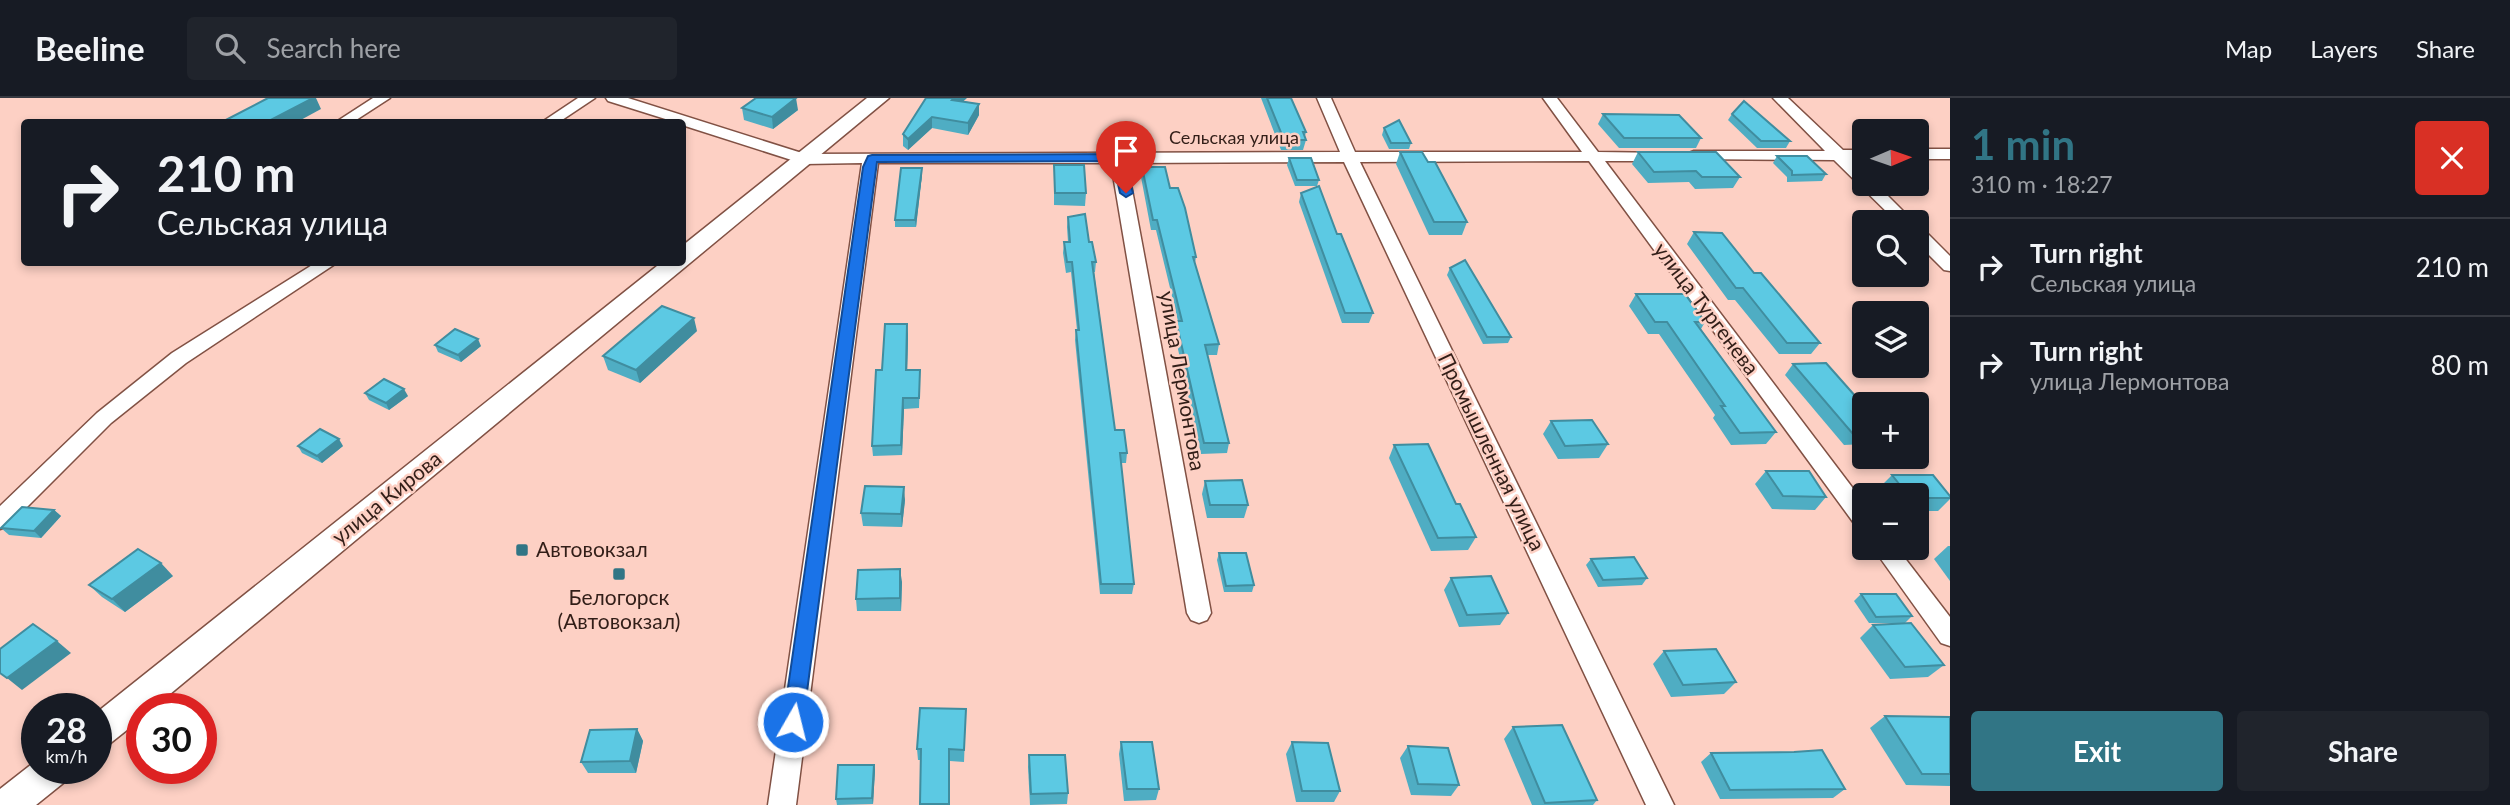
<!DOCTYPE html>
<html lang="en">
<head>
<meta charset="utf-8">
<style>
	body { margin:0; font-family:Lato,sans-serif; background:#20242c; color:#f1f3f6; height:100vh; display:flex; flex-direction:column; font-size:26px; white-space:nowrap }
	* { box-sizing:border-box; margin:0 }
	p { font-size:23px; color:#9ea1a6 }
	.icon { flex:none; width:38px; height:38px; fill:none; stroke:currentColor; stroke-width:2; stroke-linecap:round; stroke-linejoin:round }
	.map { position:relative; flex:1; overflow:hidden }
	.drawer { display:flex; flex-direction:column; background:#171b24; width:560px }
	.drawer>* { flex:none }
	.guide { position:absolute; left:21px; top:21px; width:665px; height:147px; border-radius:7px; box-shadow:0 4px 10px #0003; background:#171b24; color:#f1f3f6; overflow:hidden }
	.needle { width:46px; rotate:88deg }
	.tools { position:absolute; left:1852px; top:21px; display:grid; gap:14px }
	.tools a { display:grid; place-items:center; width:77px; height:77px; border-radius:7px; background:#171b24; box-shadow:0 4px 10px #0003; font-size:35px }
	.speed { position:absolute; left:21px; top:595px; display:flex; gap:14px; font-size:35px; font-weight:700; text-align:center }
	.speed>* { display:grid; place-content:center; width:91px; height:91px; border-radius:50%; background:#171b24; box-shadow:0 4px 10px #0003; line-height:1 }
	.speed small { font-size:18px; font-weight:400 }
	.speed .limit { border:10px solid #d22; background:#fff; color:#111 }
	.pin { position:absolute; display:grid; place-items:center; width:60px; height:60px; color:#fff; margin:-72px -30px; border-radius:50% 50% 50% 0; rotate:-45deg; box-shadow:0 0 7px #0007 }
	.pin .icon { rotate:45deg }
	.me { position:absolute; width:77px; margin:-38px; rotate:8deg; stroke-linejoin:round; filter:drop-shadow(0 0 5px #0008) }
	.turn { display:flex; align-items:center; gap:24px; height:147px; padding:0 21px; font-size:32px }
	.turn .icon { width:91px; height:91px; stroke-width:2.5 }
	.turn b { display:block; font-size:49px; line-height:60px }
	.round { display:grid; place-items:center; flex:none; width:74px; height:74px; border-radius:7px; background:#20242c }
	.summary { display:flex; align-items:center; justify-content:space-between; height:119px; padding:0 21px }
	h1 { font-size:42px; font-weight:700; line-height:52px; color:#317585 }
	.cta { display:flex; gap:14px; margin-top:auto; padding:14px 21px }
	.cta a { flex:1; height:80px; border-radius:7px; background:#317585; color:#fff; font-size:28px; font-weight:700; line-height:80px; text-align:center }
	.cta a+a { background:#20242c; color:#f1f3f6 }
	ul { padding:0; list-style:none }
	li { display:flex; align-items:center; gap:21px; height:98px; padding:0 21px; border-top:2px solid #363941 }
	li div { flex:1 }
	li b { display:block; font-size:26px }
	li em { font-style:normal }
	header { display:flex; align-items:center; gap:42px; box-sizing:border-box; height:98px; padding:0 35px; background:#171b24; border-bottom:2px solid #363941 }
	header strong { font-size:33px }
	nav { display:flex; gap:38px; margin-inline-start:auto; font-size:24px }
	.search { width:490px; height:63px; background:#20242c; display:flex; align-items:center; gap:18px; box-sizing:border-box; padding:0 24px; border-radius:7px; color:#9ea1a6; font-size:26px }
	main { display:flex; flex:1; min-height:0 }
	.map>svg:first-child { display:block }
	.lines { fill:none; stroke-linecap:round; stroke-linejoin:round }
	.street-casing { stroke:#815144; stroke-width:3 }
	.secondary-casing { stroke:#815144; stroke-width:3 }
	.street { fill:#fff; fill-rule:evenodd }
	.secondary { fill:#fff; fill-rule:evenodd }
	.wall { fill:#4fadc3 }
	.shaded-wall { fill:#408d9f }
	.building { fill:#5cc9e3; stroke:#408d9f; stroke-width:2 }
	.route { fill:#1a73e8; stroke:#114b97; stroke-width:2 }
	.poi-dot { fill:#317585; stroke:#fdd0c4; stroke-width:2.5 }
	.labels { text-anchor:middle; stroke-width:5; stroke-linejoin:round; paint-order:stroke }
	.far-street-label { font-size:18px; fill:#321e18; stroke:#fdd0c4 }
	.street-label { font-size:21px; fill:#321e18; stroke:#fdd0c4 }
	.poi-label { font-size:21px; fill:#321e18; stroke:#fdd0c4; text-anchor:start }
</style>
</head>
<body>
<header>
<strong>Beeline</strong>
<div class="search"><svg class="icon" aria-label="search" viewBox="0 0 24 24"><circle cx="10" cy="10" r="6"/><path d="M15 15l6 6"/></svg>Search here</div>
<nav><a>Map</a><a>Layers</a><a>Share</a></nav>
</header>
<main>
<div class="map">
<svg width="1950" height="707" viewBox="0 0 1950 707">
	<rect width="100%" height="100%" fill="#fdd0c4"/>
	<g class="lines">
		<defs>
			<g id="street">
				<path d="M373,0H390L353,24H336Z"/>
				<path d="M578,0H595L559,24H542Z"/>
				<path d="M606,0H628L805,56L1340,54L1317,0H1331L1355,54H1582L1543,0H1557L1598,54L1667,55L1670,58L1667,61L1662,63H1605L1864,405V431L1856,428L1589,63L1360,64L1674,707H1646L1344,64L1127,65L1211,515L1207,522L1199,525L1191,522L1187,515L1111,65H878L796,707H768L862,65L804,66L682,27V24H675L608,3Z"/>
				<path d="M1773,0H1788L1843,52H1864V62H1852L1864,73V86H1876L1914,124H1897L1834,62L1689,61L1686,58L1689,55L1694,53H1825Z"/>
				<rect x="1916" y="51" width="34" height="10"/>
				<path d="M1916,129L1922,130L1950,158V173L1944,172L1916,144Z"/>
				<path d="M317,164H338L186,265L111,325L8,428L0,431V408L97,315L172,255Z"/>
				<path d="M1873,450H1897L1950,519V548L1941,545Z"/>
			</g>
			<g id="secondary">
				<path d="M867,0H889L152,611H142V620L108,647L96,652V615L662,164H682V148Z"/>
				<path d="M37,662V670H72L67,682L36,707H0V691Z"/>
			</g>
		</defs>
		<!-- street casing -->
		<use href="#street" class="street-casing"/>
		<!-- secondary casing -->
		<use href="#secondary" class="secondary-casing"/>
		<!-- street -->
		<use href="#street" class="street"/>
		<!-- secondary -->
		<use href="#secondary" class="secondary"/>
	</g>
	<!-- wall -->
	<g class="wall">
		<path d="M967,0L963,3L979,6V17L968,37L932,30L908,52L903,48V36Z"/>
		<path d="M1261,0H1291L1306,34L1305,38L1306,42L1303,52H1281Z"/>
		<path d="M742,10L798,12L773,31L744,22Z"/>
		<path d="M1603,16L1701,40L1696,50H1619L1598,26Z"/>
		<path d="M1732,16L1790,43L1786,50H1757L1728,22Z"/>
		<path d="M1384,30L1411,45L1409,51H1389L1382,37Z"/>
		<path d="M1400,54L1428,64L1467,124L1462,137H1429L1396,66Z"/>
		<path d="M1638,54L1740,79L1733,90L1695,91L1689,84L1648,85L1632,66Z"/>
		<path d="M1777,58L1826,76L1822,83L1787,84V79L1773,65Z"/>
		<path d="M1289,60L1319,82L1317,88H1295L1287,67Z"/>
		<path d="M1054,67L1086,95L1085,108L1054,107Z"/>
		<path d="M1142,69L1170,90L1196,159L1195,165L1219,246L1217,257H1207L1229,345L1227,355L1201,356L1174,233L1176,223H1178L1156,132H1151L1141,79Z"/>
		<path d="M922,77L916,129H895V122Z"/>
		<path d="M1301,95L1373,215L1369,225H1342L1299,104Z"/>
		<path d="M1068,119L1089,144L1096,164L1095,174H1094L1115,332L1127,355L1126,365H1121L1134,486L1132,496H1100L1075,242L1076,232H1077L1071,174L1066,175L1063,155L1064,144H1068L1067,129Z"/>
		<path d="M1694,134L1820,245L1811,256H1779L1735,202H1728L1687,146Z"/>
		<path d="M1450,170L1511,239L1508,245L1483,246L1447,177Z"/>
		<path d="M1636,196L1705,224L1701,231L1776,334L1766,346L1731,347L1713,320L1715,317L1659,236H1648L1629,208Z"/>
		<path d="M697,233L640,285L608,272L603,258Z"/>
		<path d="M908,236L907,272L920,282L919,310L904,311L902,357L873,358L872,348L882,272Z"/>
		<path d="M435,247L481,248L461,264L438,254Z"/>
		<path d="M1793,266L1864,308V346L1844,347L1785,277Z"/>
		<path d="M365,295L408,298L389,312L369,302Z"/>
		<path d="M1551,323L1608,346L1599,360L1558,361L1543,336Z"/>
		<path d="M1394,347L1456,406L1476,439L1468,452L1431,453L1389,360Z"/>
		<path d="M298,348H343L322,365L302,355Z"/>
		<path d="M1766,373L1826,399L1815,412L1772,411L1755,386Z"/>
		<path d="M1892,377L1950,398V401L1938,413H1916V397H1885L1879,390Z"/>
		<path d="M1205,383L1248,407L1244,420H1207L1202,396Z"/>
		<path d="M905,402L902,429L863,428L861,415Z"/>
		<path d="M54,412L61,418L41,440L9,437L1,430Z"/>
		<path d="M1948,448H1950V483L1934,461Z"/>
		<path d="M1219,455L1254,487L1252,494H1224L1217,462Z"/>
		<path d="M1591,461L1647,480L1642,487L1598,489L1586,467Z"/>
		<path d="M173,478L125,514L102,499L89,487Z"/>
		<path d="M1451,480L1508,515L1500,527L1459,529L1444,492Z"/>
		<path d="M902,484L901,513H857L856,501Z"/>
		<path d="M1861,496L1912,518L1905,525H1869L1854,503Z"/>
		<path d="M1873,527L1944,567L1928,579L1890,581L1860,540Z"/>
		<path d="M1664,553L1736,584L1724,596L1671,599L1653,566Z"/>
		<path d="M966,611L964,664L950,663V707H920L921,662H918L917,651Z"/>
		<path d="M1885,618L1950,619V688L1906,687L1870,630Z"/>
		<path d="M1513,629L1597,702L1593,707H1532L1504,641Z"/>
		<path d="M637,631L643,643L636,675H588L581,664Z"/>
		<path d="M1121,644L1159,691L1156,702L1124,703L1119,656Z"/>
		<path d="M1292,644L1340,693L1334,704H1296L1286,656Z"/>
		<path d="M1408,648L1459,687L1451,698L1411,697L1400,660Z"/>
		<path d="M1711,655L1845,691L1833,700L1720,701L1701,664Z"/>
		<path d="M1029,657L1068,695L1067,706L1030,707L1028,669Z"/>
		<path d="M874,667L875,672L873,706L837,707L836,701Z"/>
	</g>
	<!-- shaded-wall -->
	<g class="shaded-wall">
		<path d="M313,0H316L321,11L297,24H267Z"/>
		<path d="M796,0L798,12L773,31L772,19Z"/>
		<path d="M954,0H967L952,13V2Z"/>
		<path d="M979,6V17L968,37V25Z"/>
		<path d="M932,19V30L908,52V41Z"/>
		<path d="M922,70V77L916,129L915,122Z"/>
		<path d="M694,220L697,233L640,285L636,272Z"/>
		<path d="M907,226L908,236L907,282L906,272Z"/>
		<path d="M478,241L481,248L461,264L458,257Z"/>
		<path d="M404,291L408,298L389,312L386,305Z"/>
		<path d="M903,300L904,311L902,357L901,347Z"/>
		<path d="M339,341L343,348L322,365L317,358Z"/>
		<path d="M904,389L905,402L902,429L901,416Z"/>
		<path d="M54,412L61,418L41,440L34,433Z"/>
		<path d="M161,465L173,478L125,514L112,501Z"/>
		<path d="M900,471L902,484L901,513L900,500Z"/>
		<path d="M57,543L71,555L22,592L7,580Z"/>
		<path d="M637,631L643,643L636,675L630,663Z"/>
		<path d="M874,667L875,672L873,706L872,700Z"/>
	</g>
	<!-- building -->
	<g class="building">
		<path d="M268,0H313L267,24H222Z"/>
		<path d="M756,0H796L772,19L742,10Z"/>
		<path d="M926,0H954L952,2L979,6L968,25L932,19L908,41L903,36Z"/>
		<path d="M1267,0H1291L1306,34H1303L1306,42H1284Z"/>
		<path d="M1744,3L1790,43H1761L1732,16Z"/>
		<path d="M1603,16L1679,17L1701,40H1624Z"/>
		<path d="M1399,22L1411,45H1391L1384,30Z"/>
		<path d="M1400,54H1422L1428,64H1435L1467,124H1434Z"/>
		<path d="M1638,54H1716L1740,79H1702L1696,73L1654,74Z"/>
		<path d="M1777,58H1807L1826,76L1792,77V73Z"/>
		<path d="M1289,60H1311L1319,82H1297Z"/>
		<path d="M1054,67H1084L1086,95H1055Z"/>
		<path d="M1142,69H1165L1170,90H1178L1185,110L1196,159H1193L1219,246L1205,247L1229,345H1204L1176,223H1182L1157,122H1153Z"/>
		<path d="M901,70H922L915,122H895Z"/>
		<path d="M1319,88L1337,136H1341L1373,215H1345L1301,95Z"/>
		<path d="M1085,116L1089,144H1092L1096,164H1092L1115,332H1124L1127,355H1120L1134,486H1101L1076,232H1079L1072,164H1067L1064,144H1070L1068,119Z"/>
		<path d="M1694,134L1722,135L1754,175H1761L1820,245H1787L1743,190H1736Z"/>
		<path d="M1465,162L1511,239H1487L1450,170Z"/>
		<path d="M1636,196H1685L1705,224H1695L1776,334L1740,335L1721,308H1725L1667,224H1655Z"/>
		<path d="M662,208L694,220L636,272L603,258Z"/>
		<path d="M885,226H907L906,272H920L919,300H903L901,347L872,348L876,272H882Z"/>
		<path d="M455,231L478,241L458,257L435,247Z"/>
		<path d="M1826,265L1864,308V336H1853L1793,266Z"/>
		<path d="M384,281L404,291L386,305L365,295Z"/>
		<path d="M1592,322L1608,346L1565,348L1551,323Z"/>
		<path d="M320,331L339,341L317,358L298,348Z"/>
		<path d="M1428,346L1456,406H1460L1476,439L1438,440L1394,347Z"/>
		<path d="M1766,373H1809L1826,399L1783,398Z"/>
		<path d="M1892,377H1933L1950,398V400H1916V397H1908Z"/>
		<path d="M1242,382L1248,407H1210L1205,383Z"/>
		<path d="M865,388L904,389L901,416L861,415Z"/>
		<path d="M22,409L54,412L34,433L1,430Z"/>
		<path d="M138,451L161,465L112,501L89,487Z"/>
		<path d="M1219,455H1246L1254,487L1226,488Z"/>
		<path d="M1634,459L1647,480L1603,482L1591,461Z"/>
		<path d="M900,471V500L856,501L858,472Z"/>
		<path d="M1491,478L1508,515L1467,517L1451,480Z"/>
		<path d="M1861,496H1896L1912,518L1876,519Z"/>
		<path d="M1911,525L1944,567L1905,569L1873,527Z"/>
		<path d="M33,526L57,543L7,580L0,575V551Z"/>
		<path d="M1716,551L1736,584L1683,587L1664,553Z"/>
		<path d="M920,610L966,611L964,652L949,651V706H920L921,651H917Z"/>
		<path d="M1885,618L1950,619V676H1922Z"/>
		<path d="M1562,627L1597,702L1545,705L1513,629Z"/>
		<path d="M637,631L630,663L581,664L590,632Z"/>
		<path d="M1121,644H1152L1159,691H1127Z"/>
		<path d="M1292,644L1328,645L1340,693H1302Z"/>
		<path d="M1408,648L1448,650L1459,687L1418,686Z"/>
		<path d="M1822,652L1845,691L1730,692L1711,655L1794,654Z"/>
		<path d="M1029,657H1065L1068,695L1031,696Z"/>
		<path d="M838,667H874L872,700L836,701Z"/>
	</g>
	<!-- route -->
	<path class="route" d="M1118,56L1124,60L1133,95L1126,99L1120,95L1113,63L877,64L803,624L800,630L793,633L786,630L783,624L863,69L868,58L872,57Z"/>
	<!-- markers -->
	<g class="poi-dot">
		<rect x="515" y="445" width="14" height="14" rx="3.5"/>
		<rect x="612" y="469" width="14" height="14" rx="3.5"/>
	</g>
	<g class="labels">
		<!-- far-street labels -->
		<g class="far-street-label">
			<text x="1234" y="46">Сельская улица</text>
		</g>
		<!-- street labels -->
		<g class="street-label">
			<text transform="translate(1706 211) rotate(53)" y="7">улица Тургенева</text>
			<text transform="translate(1182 283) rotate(80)" y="7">улица Лермонтова</text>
			<text transform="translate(1491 354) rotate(64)" y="7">Промышленная улица</text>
			<text transform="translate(387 400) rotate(-39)" y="7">улица Кирова</text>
		</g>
		<!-- poi labels -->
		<g class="poi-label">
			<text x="536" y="459">Автовокзал</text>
			<text x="619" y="507" text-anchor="middle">Белогорск<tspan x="619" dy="24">(Автовокзал)</tspan></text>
		</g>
	</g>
</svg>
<div class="tools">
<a><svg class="needle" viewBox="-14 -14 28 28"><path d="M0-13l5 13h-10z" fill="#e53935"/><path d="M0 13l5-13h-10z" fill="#9ea1a6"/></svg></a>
<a><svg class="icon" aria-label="search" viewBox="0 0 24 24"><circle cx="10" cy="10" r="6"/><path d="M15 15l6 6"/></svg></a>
<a><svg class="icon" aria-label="layers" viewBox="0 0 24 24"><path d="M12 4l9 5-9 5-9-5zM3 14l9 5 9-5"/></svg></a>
<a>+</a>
<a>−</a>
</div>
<div class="speed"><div>28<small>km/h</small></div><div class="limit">30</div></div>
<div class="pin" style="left:1126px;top:95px;background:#d93025"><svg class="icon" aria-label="arrive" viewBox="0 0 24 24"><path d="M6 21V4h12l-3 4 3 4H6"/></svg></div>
<svg class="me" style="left:793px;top:624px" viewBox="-20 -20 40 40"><circle r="17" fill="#1a73e8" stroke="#fff" stroke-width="3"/><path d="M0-11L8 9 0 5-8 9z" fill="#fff"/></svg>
<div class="guide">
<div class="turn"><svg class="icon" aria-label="right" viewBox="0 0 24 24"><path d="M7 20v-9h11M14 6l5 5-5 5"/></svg><div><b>210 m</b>Сельская улица</div></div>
</div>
</div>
<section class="drawer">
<div class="summary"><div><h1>1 min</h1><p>310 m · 18:27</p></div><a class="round" style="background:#d93025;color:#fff"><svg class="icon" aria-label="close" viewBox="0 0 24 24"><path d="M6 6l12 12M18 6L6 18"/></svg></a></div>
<ul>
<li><svg class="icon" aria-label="right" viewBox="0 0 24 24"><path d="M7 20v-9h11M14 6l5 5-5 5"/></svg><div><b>Turn right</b><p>Сельская улица</p></div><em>210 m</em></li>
<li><svg class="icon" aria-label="right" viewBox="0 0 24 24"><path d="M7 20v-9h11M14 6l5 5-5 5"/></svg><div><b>Turn right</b><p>улица Лермонтова</p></div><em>80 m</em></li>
</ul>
<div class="cta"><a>Exit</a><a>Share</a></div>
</section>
</main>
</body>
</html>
